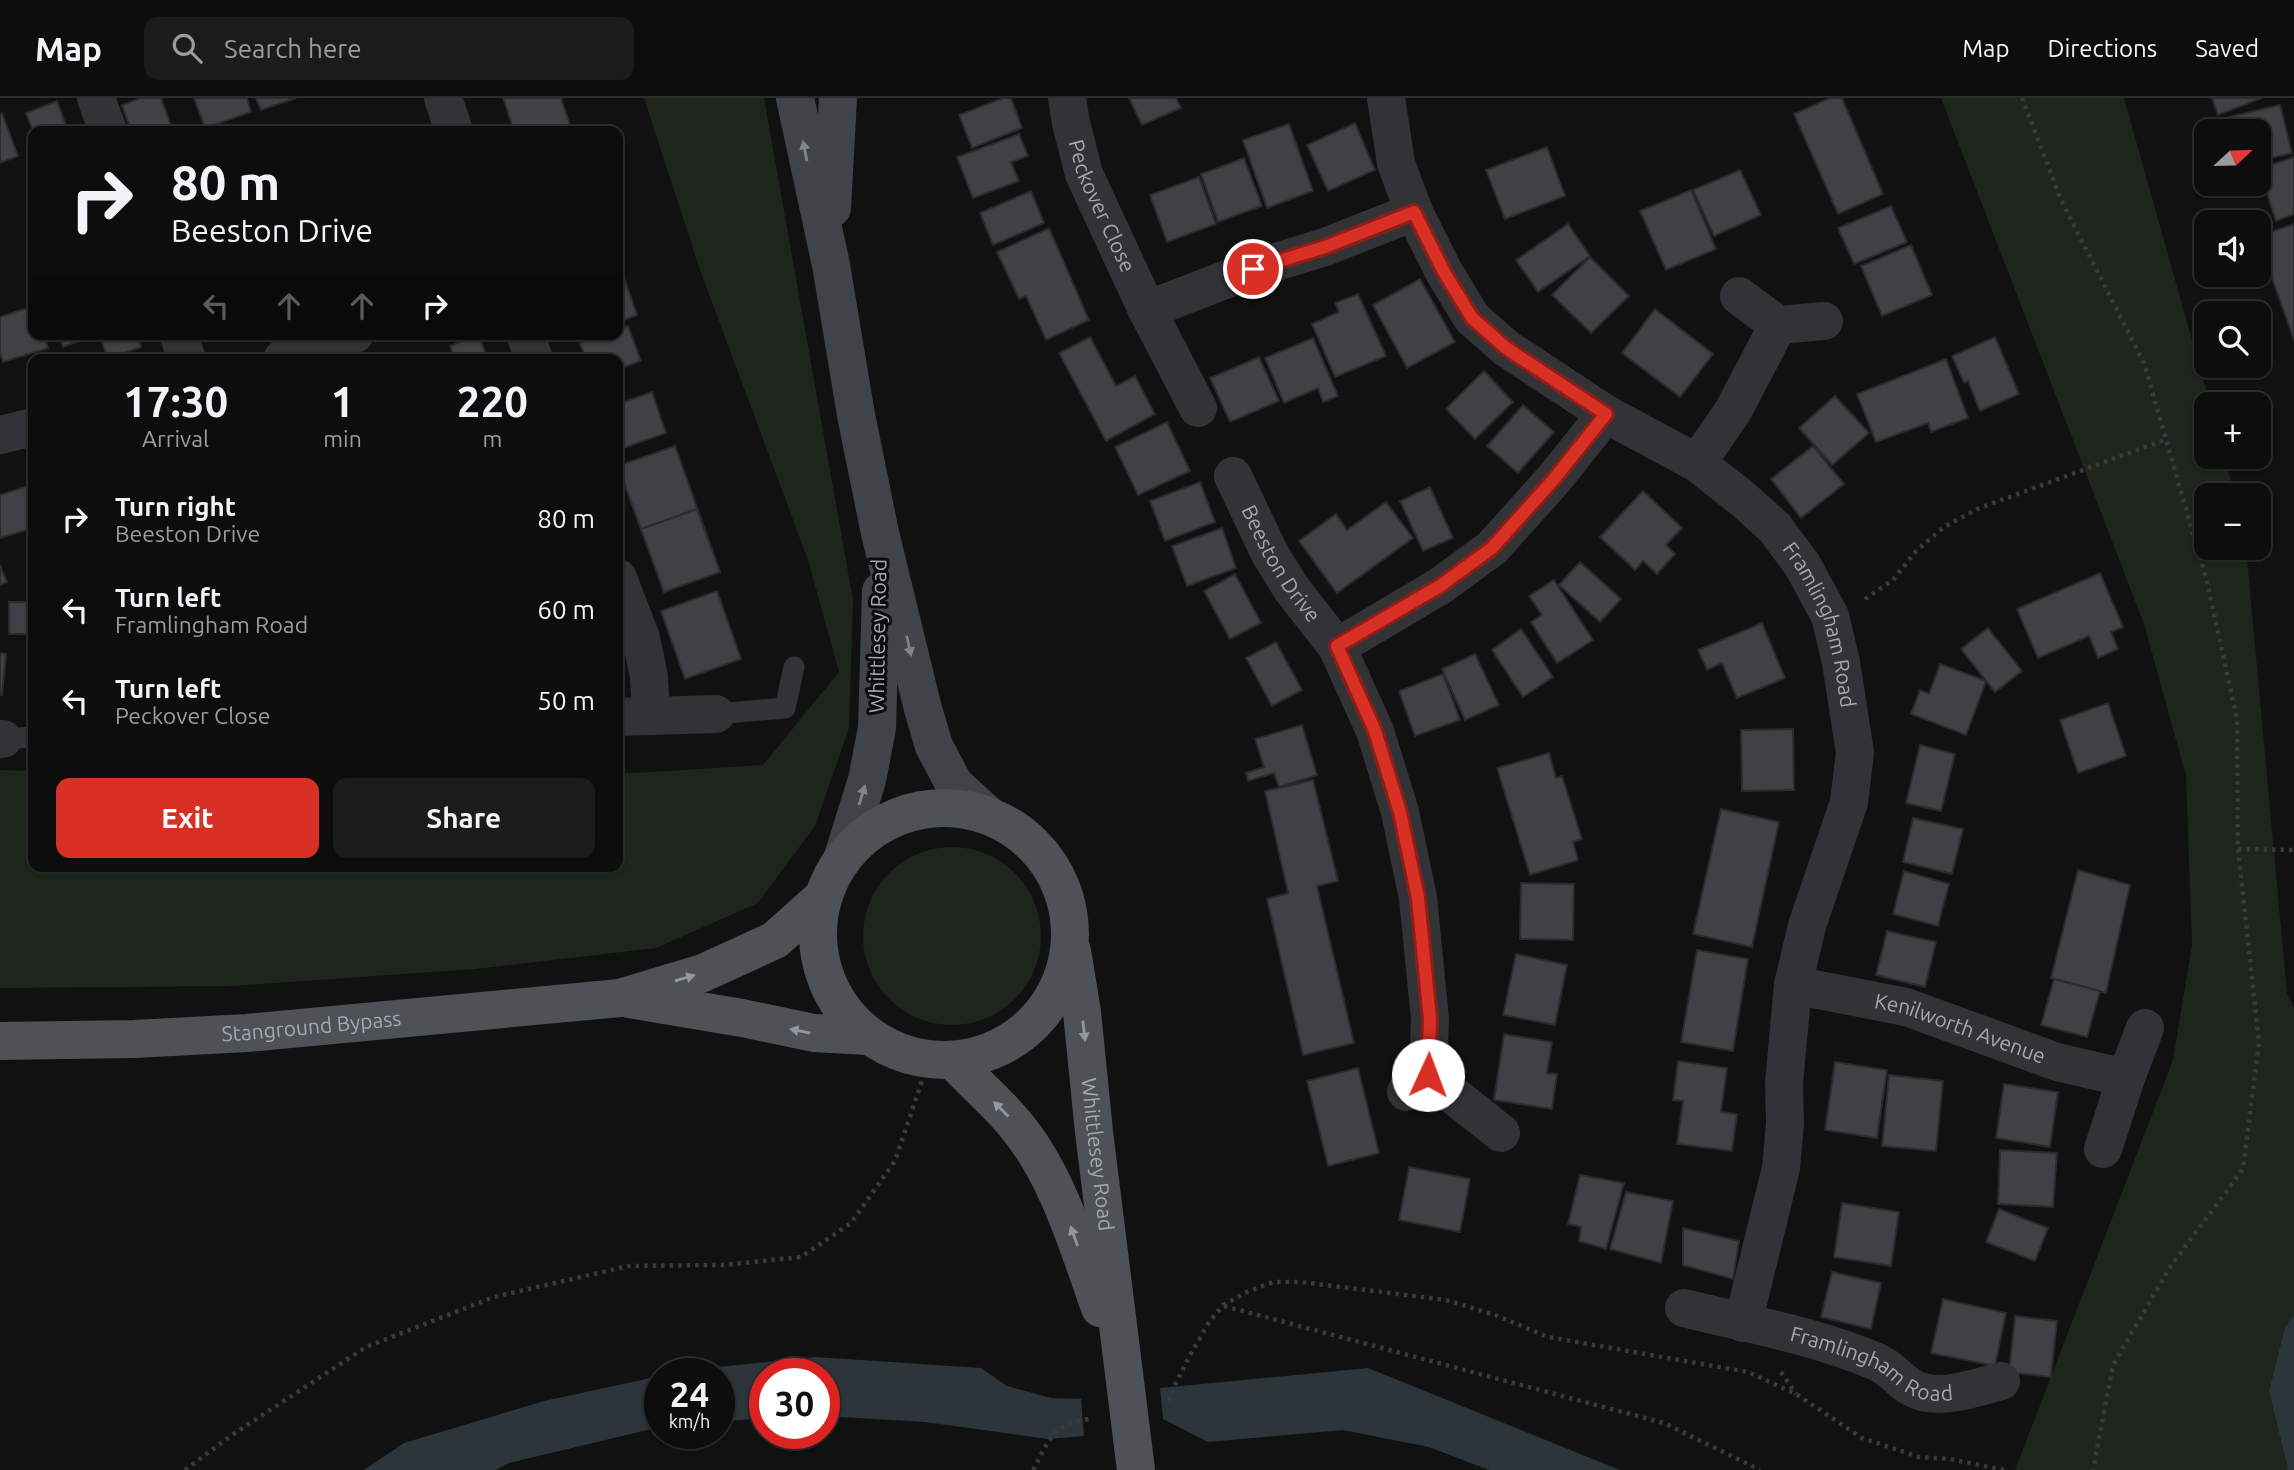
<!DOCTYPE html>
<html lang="en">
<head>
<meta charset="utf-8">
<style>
	body { margin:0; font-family:Ubuntu,sans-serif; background:#1b1b1c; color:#f1f3f6; height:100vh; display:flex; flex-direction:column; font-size:26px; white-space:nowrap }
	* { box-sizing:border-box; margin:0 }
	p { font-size:23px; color:#9a9c9e }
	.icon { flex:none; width:38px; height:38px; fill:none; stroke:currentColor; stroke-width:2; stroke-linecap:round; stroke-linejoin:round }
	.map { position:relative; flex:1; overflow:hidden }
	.drawer { position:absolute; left:28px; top:256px; width:595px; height:518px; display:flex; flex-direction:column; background:#0d0d0e; border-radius:14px; box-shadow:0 2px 5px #0004,0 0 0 2px #2d2d2e }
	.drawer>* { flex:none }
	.hud { position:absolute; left:28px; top:28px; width:595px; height:214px; border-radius:14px; box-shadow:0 2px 5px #0004,0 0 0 2px #2d2d2e; background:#0d0d0e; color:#f1f3f6; overflow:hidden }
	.needle { width:46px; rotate:68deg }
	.tools { position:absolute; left:2194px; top:21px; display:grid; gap:14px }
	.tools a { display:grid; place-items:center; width:77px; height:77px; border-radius:14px; background:#0d0d0e; box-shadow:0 2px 5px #0004,0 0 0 2px #2d2d2e; font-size:35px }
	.speed { position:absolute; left:644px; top:1260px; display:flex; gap:14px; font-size:35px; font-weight:700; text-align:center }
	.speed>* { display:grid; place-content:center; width:91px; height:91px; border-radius:50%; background:#0d0d0e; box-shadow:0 2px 5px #0004,0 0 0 2px #2d2d2e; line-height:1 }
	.speed small { font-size:18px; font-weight:400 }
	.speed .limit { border:10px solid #d22; background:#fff; color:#111 }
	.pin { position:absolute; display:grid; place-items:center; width:60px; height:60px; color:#fff; margin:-30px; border:4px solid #fff; border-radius:50%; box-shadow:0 2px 7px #0007 }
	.me { position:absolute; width:77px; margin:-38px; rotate:2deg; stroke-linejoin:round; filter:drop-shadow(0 0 5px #0008) }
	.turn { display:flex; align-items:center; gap:24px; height:147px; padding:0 28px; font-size:32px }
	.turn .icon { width:91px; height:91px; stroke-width:2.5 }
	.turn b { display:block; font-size:49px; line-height:60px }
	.lanes { display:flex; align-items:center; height:66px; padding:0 28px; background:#0003; justify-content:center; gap:35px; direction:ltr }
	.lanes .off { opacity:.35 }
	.eta { display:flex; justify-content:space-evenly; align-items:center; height:119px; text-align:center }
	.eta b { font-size:42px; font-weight:700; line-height:49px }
	.cta { display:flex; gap:14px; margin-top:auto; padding:14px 28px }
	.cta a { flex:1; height:80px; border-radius:14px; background:#d93025; color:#fff; font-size:28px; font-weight:700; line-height:80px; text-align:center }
	.cta a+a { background:#1b1b1c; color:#f1f3f6 }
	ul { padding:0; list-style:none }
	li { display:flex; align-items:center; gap:21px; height:91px; padding:0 28px }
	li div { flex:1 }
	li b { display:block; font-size:26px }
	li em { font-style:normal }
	header { display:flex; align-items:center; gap:42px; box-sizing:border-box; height:98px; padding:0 35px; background:#0d0d0e; border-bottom:2px solid #2d2d2e }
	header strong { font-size:33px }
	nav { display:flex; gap:38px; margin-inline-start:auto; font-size:24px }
	.search { width:490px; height:63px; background:#1b1b1c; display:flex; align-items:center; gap:18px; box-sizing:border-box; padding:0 24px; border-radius:14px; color:#9a9c9e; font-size:26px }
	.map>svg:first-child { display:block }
	.green { fill:#1d251d }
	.water { fill:#2b353a }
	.building { fill:#404145; stroke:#2b2b2e; stroke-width:2 }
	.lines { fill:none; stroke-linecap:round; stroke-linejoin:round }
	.path { stroke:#383a3e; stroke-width:4.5; stroke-dasharray:3.5 5; stroke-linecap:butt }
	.lane { stroke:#323337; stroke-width:21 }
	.street { stroke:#323337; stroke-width:38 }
	.secondary { stroke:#404347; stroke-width:38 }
	.primary { stroke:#4e5156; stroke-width:38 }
	.oneway { fill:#80858d }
	.oneway2 { fill:#9297a0 }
	.route-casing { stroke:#8d1f18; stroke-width:18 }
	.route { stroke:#d93025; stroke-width:12 }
	.labels { text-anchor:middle; stroke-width:6; stroke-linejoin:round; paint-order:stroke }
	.street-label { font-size:21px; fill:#a3a9b2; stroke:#0c0c0d }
</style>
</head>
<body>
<header>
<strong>Map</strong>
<div class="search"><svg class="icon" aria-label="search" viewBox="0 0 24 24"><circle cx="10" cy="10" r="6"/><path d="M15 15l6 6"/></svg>Search here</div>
<nav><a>Map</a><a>Directions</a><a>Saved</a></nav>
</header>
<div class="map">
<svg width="2294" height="1372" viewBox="0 0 2294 1372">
	<rect width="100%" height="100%" fill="#111112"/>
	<!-- green -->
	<g class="green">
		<path d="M644,0H764L853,502L849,630L815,728L758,805L656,850L475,871L232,888L0,890V672L33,673V768H618V676L763,667L839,574L808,462L700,172Z"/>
		<path d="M1941,0H2124L2210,306H2207V359H2224L2235,397H2207V450H2246L2287,895L2294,910V1217L2285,1229L2269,1293L2288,1372H2015L2173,962L2192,847L2186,678L2144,526Z"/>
		<circle cx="952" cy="838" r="89"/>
	</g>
	<!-- water -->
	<g class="water">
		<path d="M2294,1217V1372H2288L2269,1293L2285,1229Z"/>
		<path d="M816,1259L981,1270L1007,1288L1051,1300L1081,1301L1084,1338L1048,1341L925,1324L824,1318V1276H765V1320L719,1324V1276H670L687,1272Z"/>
		<path d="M1368,1270L1620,1372H1489L1429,1349L1343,1332L1208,1344L1163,1321L1160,1290Z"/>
		<path d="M660,1278V1329L509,1365L496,1372H364L404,1345L544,1303Z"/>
	</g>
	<!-- building -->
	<g class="building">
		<path d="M141,0H161L173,33H131L122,7Z"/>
		<path d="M194,0H247L251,14L205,30Z"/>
		<path d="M256,0H296L261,12Z"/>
		<path d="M503,0H561L572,33H514Z"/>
		<path d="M1003,0H1011L1022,30L972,50L959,17Z"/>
		<path d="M1129,0H1176L1181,10L1142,27Z"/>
		<path d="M1830,0H1842L1883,96L1838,116L1794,16Z"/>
		<path d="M2212,0H2262L2218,17Z"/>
		<path d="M57,3L68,33H33L26,15Z"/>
		<path d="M2280,7L2292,55L2259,63V33H2232L2229,19Z"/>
		<path d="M2,15L18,58L0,65V16Z"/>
		<path d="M1355,25L1375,72L1328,93L1307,47Z"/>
		<path d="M1289,26L1313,93L1267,110L1243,42Z"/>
		<path d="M1019,36L1028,58L1011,64L1019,83L973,100L957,59Z"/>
		<path d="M1547,49L1565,98L1505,121L1486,72Z"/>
		<path d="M2294,59V116L2276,123L2259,71Z"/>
		<path d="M1244,60L1262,108L1218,124L1201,76Z"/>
		<path d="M1740,72L1761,117L1714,138L1693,92Z"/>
		<path d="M1199,79L1216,126L1167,144L1150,97Z"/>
		<path d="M1691,92L1716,151L1666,172L1640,113Z"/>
		<path d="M1031,93L1044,125L993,147L980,115Z"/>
		<path d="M1891,108L1907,144L1854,166L1838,130Z"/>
		<path d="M1568,126L1590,158L1538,194L1516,162Z"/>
		<path d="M2294,126V242L2259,143V138Z"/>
		<path d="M1049,130L1089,222L1046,242L1026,198L1019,201L997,154Z"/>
		<path d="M1911,147L1932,197L1882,218L1861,168Z"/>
		<path d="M1590,159L1629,198L1591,235L1552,197Z"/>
		<path d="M618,163L637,217L618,224Z"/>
		<path d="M618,163L637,217L618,224Z"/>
		<path d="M1420,181L1455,244L1407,270L1373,207Z"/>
		<path d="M1358,196L1386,258L1335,279L1312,226L1339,214L1335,205Z"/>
		<path d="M33,208V236H44L48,250L3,264L0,255V219Z"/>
		<path d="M1655,211L1713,256L1680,299L1622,255Z"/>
		<path d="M628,228L641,263L618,271V261H586L580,245L604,236H618V231Z"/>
		<path d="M59,236H97L63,249Z"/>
		<path d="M99,236H137L141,249L108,261Z"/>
		<path d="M478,236L488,261H455L450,248Z"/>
		<path d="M1090,239L1116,288L1135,278L1155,316L1106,343L1059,255Z"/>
		<path d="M1995,239L2019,296L1980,313L1968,283L1964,285L1952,258Z"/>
		<path d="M1313,240L1338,298L1323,304L1318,290L1284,305L1265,260Z"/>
		<path d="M1259,259L1279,303L1230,324L1210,280Z"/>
		<path d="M1946,261L1968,320L1931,334L1928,325L1876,344L1857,296Z"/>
		<path d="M1484,273L1513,304L1475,341L1446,311Z"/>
		<path d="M652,294L666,335L618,352V306Z"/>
		<path d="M1835,298L1869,335L1832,367L1799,330Z"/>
		<path d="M1523,307L1554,334L1518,375L1487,348Z"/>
		<path d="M1167,324L1190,373L1138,397L1115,349Z"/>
		<path d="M675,348L697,411L641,431L618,368Z"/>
		<path d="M675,348L720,474L664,494L618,368Z"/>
		<path d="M1813,348L1844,386L1801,420L1771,381Z"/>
		<path d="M1200,384L1215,424L1165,443L1150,403Z"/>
		<path d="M31,387L33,395V430L0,440V397Z"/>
		<path d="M1430,389L1453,440L1423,453L1400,403Z"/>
		<path d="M1643,393L1682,430L1666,447L1675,456L1657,476L1643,463L1635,472L1600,439Z"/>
		<path d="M1386,404L1413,440L1337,495L1299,443L1336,416L1347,432Z"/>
		<path d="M697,411L720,474L664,494L641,431Z"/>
		<path d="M1222,430L1236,470L1187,488L1172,448Z"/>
		<path d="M1580,464L1621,501L1600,524L1559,487Z"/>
		<path d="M0,467L7,484L0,487Z"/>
		<path d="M2100,475L2123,529L2111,534L2118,551L2098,560L2089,538L2038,560L2017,511Z"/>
		<path d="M1235,476L1261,525L1230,541L1204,493Z"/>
		<path d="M1554,482L1593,542L1557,565L1531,524L1542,517L1529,498Z"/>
		<path d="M717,493L741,561L685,581L661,513Z"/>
		<rect x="9" y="504" width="24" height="32"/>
		<path d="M1762,525L1785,580L1737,600L1722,565L1707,572L1698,552Z"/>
		<path d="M1988,530L2022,573L1995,594L1961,551Z"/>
		<path d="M1521,531L1553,579L1523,599L1492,552Z"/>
		<path d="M1276,544L1302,592L1272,608L1246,560Z"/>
		<path d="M0,555L6,556L2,597H0Z"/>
		<path d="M1475,556L1499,607L1465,622L1442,571Z"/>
		<path d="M1940,566L1986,583L1966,637L1911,616L1920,592L1929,596Z"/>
		<path d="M1443,576L1460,622L1415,638L1399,593Z"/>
		<path d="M2108,605L2126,658L2078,675L2060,622Z"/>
		<path d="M1302,627L1317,677L1279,689L1274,675L1248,683L1246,675L1264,669L1255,641Z"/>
		<path d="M1793,631L1794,692L1742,693L1741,632Z"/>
		<path d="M1920,647L1955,656L1941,713L1906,705Z"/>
		<path d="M1549,655L1556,680L1562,678L1582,741L1573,744L1578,762L1530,777L1497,670Z"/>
		<path d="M1313,682L1338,783L1317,788L1354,945L1303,957L1267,801L1288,795L1265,693Z"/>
		<path d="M1721,711L1779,724L1752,849L1693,836Z"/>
		<path d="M1913,720L1963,731L1952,776L1903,764Z"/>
		<path d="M2078,772L2130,787L2106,895L2051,880Z"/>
		<path d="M1904,773L1949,786L1938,828L1893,816Z"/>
		<path d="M1521,785L1574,786L1573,842L1520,841Z"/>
		<path d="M1887,833L1936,844L1925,889L1876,877Z"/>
		<path d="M1697,852L1748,861L1733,953L1681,944Z"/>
		<path d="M1516,856L1567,867L1555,927L1503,917Z"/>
		<path d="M2054,881L2100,893L2087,939L2041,927Z"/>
		<path d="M1504,936L1552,944L1547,975L1557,976L1552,1011L1494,1002Z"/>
		<path d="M1678,963L1727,970L1721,1014L1737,1016L1732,1053L1677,1046L1683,1003L1673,1002Z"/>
		<path d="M1835,964L1887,972L1877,1040L1825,1032Z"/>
		<path d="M1358,970L1379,1055L1328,1068L1307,983Z"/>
		<path d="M1889,977L1943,983L1936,1053L1882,1048Z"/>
		<path d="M2004,986L2058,994L2050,1049L1996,1040Z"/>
		<path d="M2000,1052L2057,1055L2053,1109L1998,1106Z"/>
		<path d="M1409,1069L1470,1081L1460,1134L1399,1122Z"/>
		<path d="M1580,1077L1624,1085L1606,1151L1579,1143L1581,1129L1568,1126Z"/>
		<path d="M1626,1094L1673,1103L1661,1165L1610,1151Z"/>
		<path d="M1842,1105L1899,1114L1891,1168L1834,1159Z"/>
		<path d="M1999,1111L2048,1130L2035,1163L1986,1144Z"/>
		<path d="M1683,1130L1739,1143L1733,1181L1683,1167Z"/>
		<path d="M1832,1174L1881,1185L1871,1231L1821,1219Z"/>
		<path d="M1943,1201L2006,1215L1995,1268L1931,1255Z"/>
		<path d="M2015,1218L2057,1223L2051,1279L2009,1274Z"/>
	</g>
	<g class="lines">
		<!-- path -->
		<g class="path">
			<path d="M2022,0L2061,102L2144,265L2207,484L2237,621L2238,751L2259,945L2243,1071L2170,1169L2113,1267L2093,1372"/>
			<path d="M1865,501L1893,482L1917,452L1944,429L1977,411L2167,341"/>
			<path d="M2238,751L2294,752"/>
			<path d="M1224,1208L1664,1325L1760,1372"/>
			<path d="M1781,1274L1796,1296"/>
			<path d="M1169,1303L1174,1289L1189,1259L1208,1226L1223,1207L1247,1194L1273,1184H1301L1446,1202L1495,1217L1548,1239L1748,1274L1796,1296L1862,1340L1919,1359L1950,1361L2004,1372"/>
			<path d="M185,1372L232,1337L366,1249L494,1199L629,1168L724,1167L801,1159L851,1125L895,1063L922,983"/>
			<path d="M1033,1372C1049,1343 1052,1325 1090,1321"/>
		</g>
		<!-- lane -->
		<g class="lane">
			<path d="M716,616L785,610L794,569"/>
			<path d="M3,641L33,639"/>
		</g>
		<!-- street -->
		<g class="street">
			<path d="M96,0L108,33"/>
			<path d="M443,0L454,33"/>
			<path id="s1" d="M1067,0L1071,25L1084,76L1147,212L1198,310"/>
			<path id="s2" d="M1386,0L1396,65L1414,114L1444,174L1472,220L1506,250L1606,316L1697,365L1744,402L1775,430L1803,468L1830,518L1841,564L1855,655L1849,704L1807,828L1793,887L1784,985L1785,1025L1781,1070L1743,1225"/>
			<path d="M1739,198L1778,227L1824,223"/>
			<path d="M1147,212L1253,171L1325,149L1414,114"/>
			<path d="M178,236L187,261"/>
			<path d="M525,236L534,261"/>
			<path d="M282,261L355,236"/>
			<path d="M0,337L33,329"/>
			<path d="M1697,365L1733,313L1778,227"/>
			<path id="s3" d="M1233,378L1270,456L1291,490L1337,549L1375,633L1400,714L1418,800L1430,921L1428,977"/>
			<path d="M618,480L641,540L649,579L651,618"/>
			<path d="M1337,549L1440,488L1492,450L1554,381L1606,316"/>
			<path d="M618,619L716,616"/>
			<path d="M0,641H3"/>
			<path id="s4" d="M1793,887L1906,909L2057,964L2126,980"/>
			<path d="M1406,994L1428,977L1501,1035"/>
			<path d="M2103,1051L2126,980L2145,930"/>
			<path id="s5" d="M1684,1210C1748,1226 1816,1238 1877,1264C1896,1272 1902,1290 1927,1295C1951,1299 1978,1289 2001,1283"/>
		</g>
		<!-- secondary -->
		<g class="secondary">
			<path d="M795,0L831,167L856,317L880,435L923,611L934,648L954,686L989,718"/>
			<path d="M832,110L838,0"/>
			<path d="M842,762L867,682L877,630L881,493"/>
		</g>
		<!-- primary -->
		<g class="primary">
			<circle cx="944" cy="836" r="126"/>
			<path id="s6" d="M1072,853L1082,914L1094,1034L1136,1372"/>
			<path d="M629,901L742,920L814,935L868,938"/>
			<path id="s7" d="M0,943L134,941L247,935L620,900L703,875L775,842L823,799"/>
			<path d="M954,963C973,984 996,1003 1014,1025C1057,1075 1078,1148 1100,1210"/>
		</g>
	</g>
	<!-- one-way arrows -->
	<defs><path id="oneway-solid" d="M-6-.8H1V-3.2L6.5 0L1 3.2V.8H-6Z" transform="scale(1.75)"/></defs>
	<g class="oneway">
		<use href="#oneway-solid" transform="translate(805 53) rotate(-101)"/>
		<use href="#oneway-solid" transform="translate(909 548) rotate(77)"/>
		<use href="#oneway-solid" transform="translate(862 697) rotate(-73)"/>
	</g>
	<g class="oneway2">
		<use href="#oneway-solid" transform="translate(685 880) rotate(-16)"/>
		<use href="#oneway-solid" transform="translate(800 933) rotate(-168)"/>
		<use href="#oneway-solid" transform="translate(1084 933) rotate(84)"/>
		<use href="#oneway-solid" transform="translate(1001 1011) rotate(-135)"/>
		<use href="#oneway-solid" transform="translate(1074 1138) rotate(-110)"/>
	</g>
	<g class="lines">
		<defs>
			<path id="route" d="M1253,171L1325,149L1414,114L1444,174L1472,220L1506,250L1606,316L1554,381L1492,450L1440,488L1337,548L1375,633L1400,714L1418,800L1430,921L1428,977"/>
		</defs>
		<!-- route casing -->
		<use href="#route" class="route-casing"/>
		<!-- route -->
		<use href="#route" class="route"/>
	</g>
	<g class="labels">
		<!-- street labels -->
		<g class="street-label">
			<text dy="7" stroke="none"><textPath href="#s1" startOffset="114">Peckover Close</textPath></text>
			<text dy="7" stroke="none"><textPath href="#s3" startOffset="100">Beeston Drive</textPath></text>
			<text dy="7" stroke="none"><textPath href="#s2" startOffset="718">Framlingham Road</textPath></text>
			<text transform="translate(878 538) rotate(-89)" y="7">Whittlesey Road</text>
			<text dy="7" stroke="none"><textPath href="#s7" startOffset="312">Stanground Bypass</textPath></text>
			<text dy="7" stroke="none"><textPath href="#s4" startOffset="173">Kenilworth Avenue</textPath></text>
			<text dy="7" stroke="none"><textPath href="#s6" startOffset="205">Whittlesey Road</textPath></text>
			<text dy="7" stroke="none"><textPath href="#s5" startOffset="198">Framlingham Road</textPath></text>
		</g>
	</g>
</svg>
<div class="tools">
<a><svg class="needle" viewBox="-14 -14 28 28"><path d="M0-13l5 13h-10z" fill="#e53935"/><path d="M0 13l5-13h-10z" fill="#9a9c9e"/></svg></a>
<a><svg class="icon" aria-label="sound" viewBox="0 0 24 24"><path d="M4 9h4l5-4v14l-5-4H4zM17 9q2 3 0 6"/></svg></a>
<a><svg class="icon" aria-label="search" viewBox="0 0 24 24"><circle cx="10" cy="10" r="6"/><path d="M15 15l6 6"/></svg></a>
<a>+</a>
<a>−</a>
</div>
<div class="speed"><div>24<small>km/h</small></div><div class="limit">30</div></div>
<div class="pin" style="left:1253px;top:171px;background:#d93025"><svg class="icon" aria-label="arrive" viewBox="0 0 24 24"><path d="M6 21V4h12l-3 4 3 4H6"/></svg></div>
<svg class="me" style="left:1428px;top:977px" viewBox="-20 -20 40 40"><circle r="19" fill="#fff"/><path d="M0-13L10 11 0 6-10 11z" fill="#d93025"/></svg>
<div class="hud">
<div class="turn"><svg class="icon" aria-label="right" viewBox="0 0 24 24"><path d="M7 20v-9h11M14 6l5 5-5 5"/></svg><div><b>80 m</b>Beeston Drive</div></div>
<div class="lanes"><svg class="icon off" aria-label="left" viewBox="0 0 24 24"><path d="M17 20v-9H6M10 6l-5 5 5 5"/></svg><svg class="icon off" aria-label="ahead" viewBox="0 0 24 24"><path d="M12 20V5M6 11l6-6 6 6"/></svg><svg class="icon off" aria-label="ahead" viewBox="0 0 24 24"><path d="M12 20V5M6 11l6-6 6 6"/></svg><svg class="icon" aria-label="right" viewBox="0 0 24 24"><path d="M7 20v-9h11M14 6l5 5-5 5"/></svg></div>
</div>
<section class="drawer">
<div class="eta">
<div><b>17:30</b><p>Arrival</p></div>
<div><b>1</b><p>min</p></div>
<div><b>220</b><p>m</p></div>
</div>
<ul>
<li><svg class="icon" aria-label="right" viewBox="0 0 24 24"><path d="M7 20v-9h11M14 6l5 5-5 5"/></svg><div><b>Turn right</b><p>Beeston Drive</p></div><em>80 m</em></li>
<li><svg class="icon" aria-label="left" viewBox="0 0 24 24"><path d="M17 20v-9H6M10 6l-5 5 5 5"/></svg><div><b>Turn left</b><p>Framlingham Road</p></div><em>60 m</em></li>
<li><svg class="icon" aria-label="left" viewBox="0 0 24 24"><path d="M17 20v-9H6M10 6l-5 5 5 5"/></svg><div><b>Turn left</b><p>Peckover Close</p></div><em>50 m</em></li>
</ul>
<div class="cta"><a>Exit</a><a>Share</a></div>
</section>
</div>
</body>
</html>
